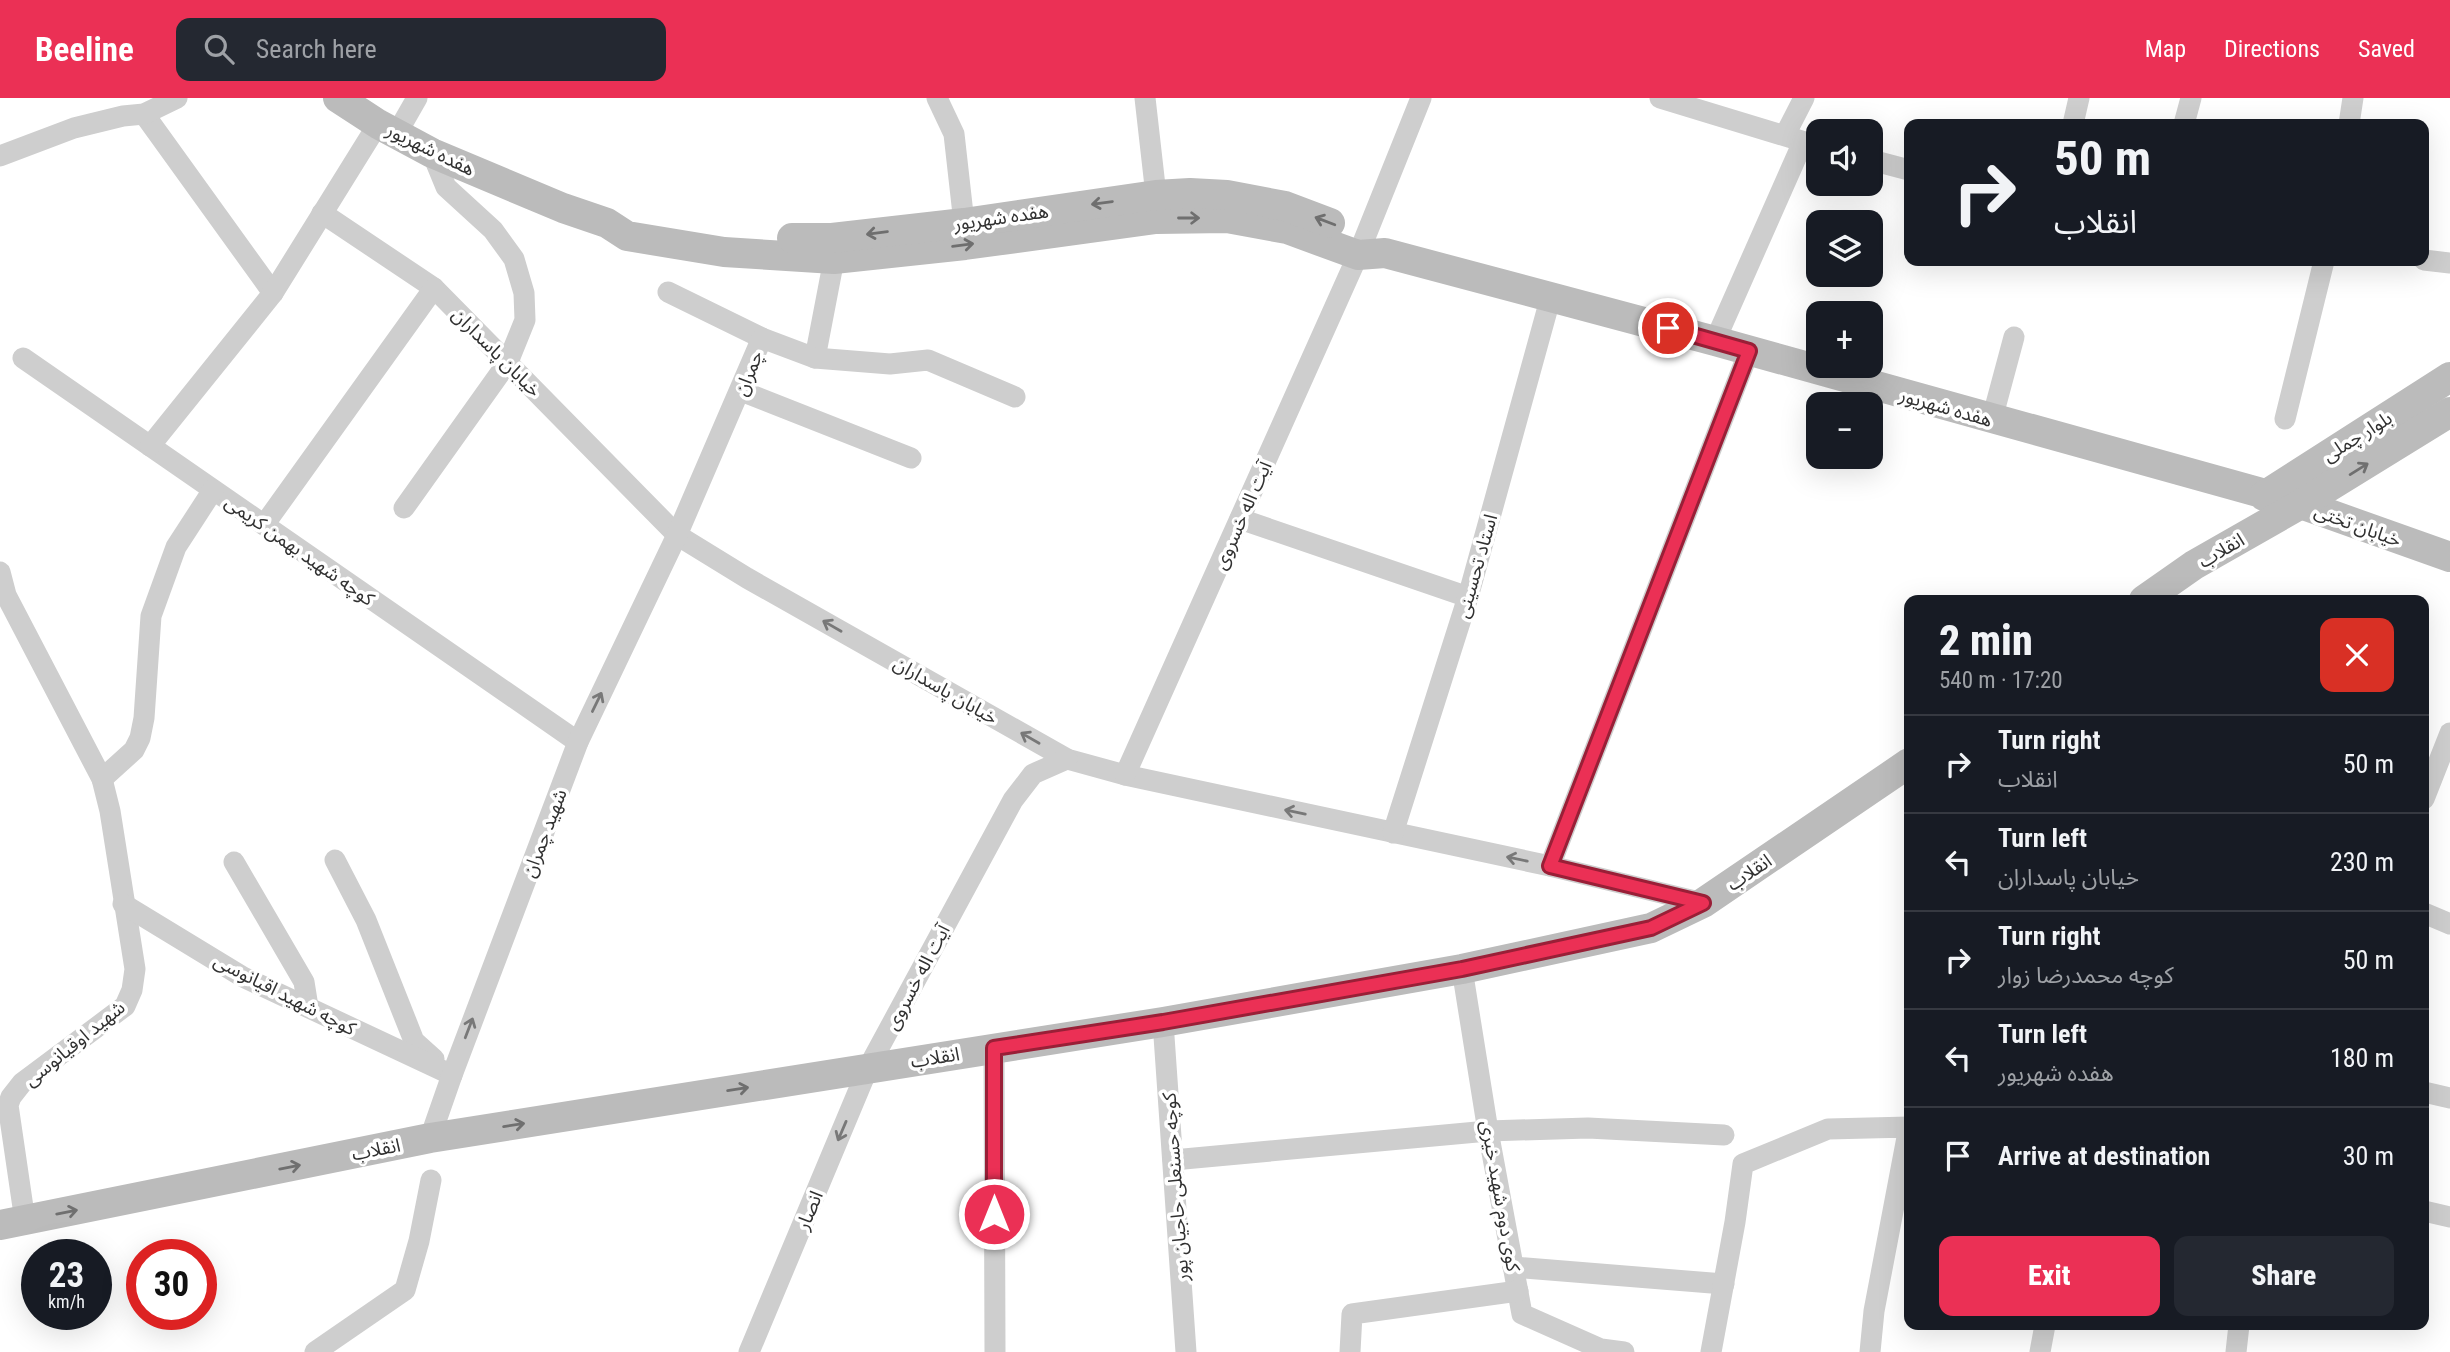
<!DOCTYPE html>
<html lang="en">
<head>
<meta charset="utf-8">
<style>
	body { margin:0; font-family:"Roboto Condensed","Noto Sans Arabic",sans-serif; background:#242831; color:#f1f3f6; height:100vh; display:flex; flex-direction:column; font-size:26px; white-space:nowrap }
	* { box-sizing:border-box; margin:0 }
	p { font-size:23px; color:#9ea1a6 }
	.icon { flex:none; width:38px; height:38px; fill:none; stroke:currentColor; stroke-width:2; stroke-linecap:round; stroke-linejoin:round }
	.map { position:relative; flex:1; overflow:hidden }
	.side { position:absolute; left:1904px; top:497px; width:525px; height:735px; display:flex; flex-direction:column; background:#171b24; border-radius:14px; box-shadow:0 7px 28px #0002 }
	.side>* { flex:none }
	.banner { position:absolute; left:1904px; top:21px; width:525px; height:147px; border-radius:14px; box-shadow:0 7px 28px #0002; background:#171b24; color:#f1f3f6; overflow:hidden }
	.fabs { position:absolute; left:1806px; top:21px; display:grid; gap:14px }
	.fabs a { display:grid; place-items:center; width:77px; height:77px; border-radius:14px; background:#171b24; box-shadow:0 7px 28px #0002; font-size:35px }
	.speed { position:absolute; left:21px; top:1141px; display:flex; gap:14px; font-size:35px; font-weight:700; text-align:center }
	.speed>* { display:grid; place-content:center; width:91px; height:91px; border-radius:50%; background:#171b24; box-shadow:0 7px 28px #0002; line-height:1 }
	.speed small { font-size:18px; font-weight:400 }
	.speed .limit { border:10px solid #d22; background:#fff; color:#111 }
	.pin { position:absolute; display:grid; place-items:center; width:60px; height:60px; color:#fff; margin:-30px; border:4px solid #fff; border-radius:50%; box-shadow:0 2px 7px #0007 }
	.me { position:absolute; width:77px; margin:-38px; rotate:0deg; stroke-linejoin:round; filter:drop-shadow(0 0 5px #0008) }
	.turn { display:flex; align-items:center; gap:24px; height:147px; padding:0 35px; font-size:32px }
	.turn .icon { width:91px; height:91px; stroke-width:2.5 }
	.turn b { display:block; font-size:49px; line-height:60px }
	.round { display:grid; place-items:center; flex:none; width:74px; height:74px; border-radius:14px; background:#242831 }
	.summary { display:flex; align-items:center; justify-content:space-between; height:119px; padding:0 35px }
	h1 { font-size:42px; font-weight:800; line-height:52px }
	.button { display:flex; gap:14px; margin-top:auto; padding:14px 35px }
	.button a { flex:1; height:80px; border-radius:14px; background:#eb3055; color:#fff; font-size:28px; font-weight:800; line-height:80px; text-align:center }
	.button a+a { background:#242831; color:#f1f3f6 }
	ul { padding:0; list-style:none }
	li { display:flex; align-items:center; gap:21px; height:98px; padding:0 35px; border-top:2px solid #363941 }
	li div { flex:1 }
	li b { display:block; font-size:26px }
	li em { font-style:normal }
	header { display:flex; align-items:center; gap:42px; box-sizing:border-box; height:98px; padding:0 35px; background:#eb3055; color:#fff }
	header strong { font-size:33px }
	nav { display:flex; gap:38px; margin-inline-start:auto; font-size:24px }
	.search { width:490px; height:63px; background:#242831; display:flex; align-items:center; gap:18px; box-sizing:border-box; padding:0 24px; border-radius:14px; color:#9ea1a6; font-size:26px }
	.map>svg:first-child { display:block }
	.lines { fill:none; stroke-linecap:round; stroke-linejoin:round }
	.street { stroke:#cecece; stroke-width:21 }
	.secondary { stroke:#bbb; stroke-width:30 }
	.oneway { stroke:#6f6f6f }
	.oneway2 { stroke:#787878 }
	.route-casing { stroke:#991f37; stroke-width:18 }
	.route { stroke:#eb3055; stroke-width:12 }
	.labels { text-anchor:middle; stroke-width:7; stroke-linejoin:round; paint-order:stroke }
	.street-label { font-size:19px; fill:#313131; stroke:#fff }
</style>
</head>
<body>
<header>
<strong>Beeline</strong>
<div class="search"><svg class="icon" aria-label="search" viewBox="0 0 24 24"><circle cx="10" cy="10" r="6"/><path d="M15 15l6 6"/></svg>Search here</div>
<nav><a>Map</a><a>Directions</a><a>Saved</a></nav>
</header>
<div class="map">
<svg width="2450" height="1254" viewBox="0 0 2450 1254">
	<rect width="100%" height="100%" fill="#fff"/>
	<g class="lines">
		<!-- street -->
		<g class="street">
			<path d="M937,0L954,36L964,125"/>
			<path d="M1145,0L1156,97"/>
			<path d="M1660,0L1818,48"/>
			<path d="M144,16L273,195"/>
			<path d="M2073,26L2079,0"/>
			<path d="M2184,26L2191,0"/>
			<path d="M2349,26L2353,0"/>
			<path d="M397,35L417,0"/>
			<path d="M1785,37L1804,0"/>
			<path d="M0,58L74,30L123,18L144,16L177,0"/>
			<path d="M1871,62L1909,72"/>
			<path d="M322,115L434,190L677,437L747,480L1067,661L1125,677L1550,768L1703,805"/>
			<path d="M2424,162L2450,165"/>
			<path d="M668,194L762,240"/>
			<path d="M1715,243L1803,44"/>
			<path d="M23,260L578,644"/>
			<path d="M815,260L834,161"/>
			<path d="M741,293L911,360"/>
			<path d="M1992,321L2014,239"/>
			<path d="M2285,321L2324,163"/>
			<path d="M150,348L273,195L378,26"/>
			<path d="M404,410L508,264L525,222L524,195L514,161L493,132L446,89L432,55"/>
			<path d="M1240,421L1468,499"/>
			<path d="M264,427L434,190"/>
			<path d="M0,474L6,497L102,681L110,713L135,871L132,892L125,908L22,985L11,999L8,1007L25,1123"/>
			<path d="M1125,677L1358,157L1421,0"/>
			<path d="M102,681L134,652L140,640L144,620L151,518L176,449L213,392"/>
			<path d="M2424,701L2450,635"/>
			<path d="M1393,735L1468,499L1551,198"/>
			<path d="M335,762L366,822L414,943L434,961"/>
			<path d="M234,764L304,884L308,909"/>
			<path d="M1550,768L1749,253"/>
			<path d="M123,806L243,879L452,977"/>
			<path d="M2424,815L2450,826"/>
			<path d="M1462,871L1488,1033L1522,1216L1601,1251L1624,1254"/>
			<path d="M1163,924L1186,1254"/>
			<path d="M994,950L995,1254"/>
			<path d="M2424,994L2450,1000"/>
			<path d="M430,1040L452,977L578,644L677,437L762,240L815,260L890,266L928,262L1015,299"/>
			<path d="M1173,1062L1488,1033L1588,1030L1724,1037"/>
			<path d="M2424,1113L2450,1119"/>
			<path d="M1513,1169L1724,1186"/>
			<path d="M315,1254L405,1192L419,1143L431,1082"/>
			<path d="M749,1254L868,970L1013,702L1033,676L1067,661"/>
			<path d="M1350,1254L1352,1216L1518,1193"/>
			<path d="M1711,1254L1735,1124L1743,1066L1828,1031L1909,1029L1874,1213L1870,1254"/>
			<path d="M2040,1254L2045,1227"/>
			<path d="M2236,1254L2239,1227"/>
		</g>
		<!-- secondary -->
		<g class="secondary">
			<path d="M338,0L378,26L432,55L563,110L607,125L627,138L724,154L834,161L965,147L1156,121L1227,120L1287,131L1358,157L1385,155L1715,243L2301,406L2450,459"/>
			<path d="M792,140H832L964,125L1156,97L1190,95L1227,97L1285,108L1330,125"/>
			<path d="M2264,398L2450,279"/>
			<path d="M2144,502L2194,467L2301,406L2450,314"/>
			<path d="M0,1127L430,1040L1163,924L1462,871L1651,830L1703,805L1909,665"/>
		</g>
	</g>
	<!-- one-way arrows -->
	<defs><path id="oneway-shaft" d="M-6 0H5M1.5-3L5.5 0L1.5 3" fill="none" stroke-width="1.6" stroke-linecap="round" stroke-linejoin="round" transform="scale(1.75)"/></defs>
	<g class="oneway">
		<use href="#oneway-shaft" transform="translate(1102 105) rotate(172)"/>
		<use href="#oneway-shaft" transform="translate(1189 120)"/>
		<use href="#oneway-shaft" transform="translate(1325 123) rotate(-159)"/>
		<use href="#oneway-shaft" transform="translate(877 135) rotate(173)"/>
		<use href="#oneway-shaft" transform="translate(963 147) rotate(-7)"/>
		<use href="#oneway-shaft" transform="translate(2359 371) rotate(-32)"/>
		<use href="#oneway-shaft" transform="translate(738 991) rotate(-9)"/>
		<use href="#oneway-shaft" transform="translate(514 1027) rotate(-9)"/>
		<use href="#oneway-shaft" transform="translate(290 1069) rotate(-11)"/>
		<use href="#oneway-shaft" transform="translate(67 1114) rotate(-11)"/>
	</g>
	<g class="oneway2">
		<use href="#oneway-shaft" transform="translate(832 528) rotate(-150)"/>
		<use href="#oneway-shaft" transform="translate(597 604) rotate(-64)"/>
		<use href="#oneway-shaft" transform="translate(1030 640) rotate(-150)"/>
		<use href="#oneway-shaft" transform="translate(1295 714) rotate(-168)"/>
		<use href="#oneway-shaft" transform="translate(1517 761) rotate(-168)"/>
		<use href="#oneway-shaft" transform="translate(469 930) rotate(-69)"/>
		<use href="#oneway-shaft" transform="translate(842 1033) rotate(113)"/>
	</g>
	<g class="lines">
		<defs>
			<path id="route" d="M994,1116V950L1163,924L1462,871L1651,830L1703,805L1550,768L1749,253L1668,230"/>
		</defs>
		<!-- route casing -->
		<use href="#route" class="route-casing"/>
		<!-- route -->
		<use href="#route" class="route"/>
	</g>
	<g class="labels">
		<!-- street labels -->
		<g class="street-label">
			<text transform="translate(431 51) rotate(26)" y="7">هفده شهریور</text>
			<text transform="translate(1001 119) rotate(-8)" y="7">هفده شهریور</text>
			<text transform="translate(497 254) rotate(45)" y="7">خیابان پاسداران</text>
			<text transform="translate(748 275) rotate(-68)" y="7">چمران</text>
			<text transform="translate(1946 309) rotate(16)" y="7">هفده شهریور</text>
			<text transform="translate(2357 338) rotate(-32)" y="7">بلوار چملی</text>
			<text transform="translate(1242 417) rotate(-66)" y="7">آیت اله خسروی</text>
			<text transform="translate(2358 427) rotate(20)" y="7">خیابان تختی</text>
			<text transform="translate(300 452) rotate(35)" y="7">کوچه شهید بهمن کریمی</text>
			<text transform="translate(2221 452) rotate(-30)" y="7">انقلاب</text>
			<text transform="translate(1476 468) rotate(-74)" y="7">استاد تحسینی</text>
			<text transform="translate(946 592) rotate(30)" y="7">خیابان پاسداران</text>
			<text transform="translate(544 735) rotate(-69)" y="7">شهید چمران</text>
			<text transform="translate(1749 774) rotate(-34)" y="7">انقلاب</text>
			<text transform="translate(917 879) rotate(-62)" y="7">آیت اله خسروی</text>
			<text transform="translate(285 896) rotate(27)" y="7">کوچه شهید اقیانوسی</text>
			<text transform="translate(74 945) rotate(-39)" y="7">شهید اوقیانوسی</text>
			<text transform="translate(935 959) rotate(-9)" y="7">انقلاب</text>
			<text transform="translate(376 1051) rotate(-11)" y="7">انقلاب</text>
			<text transform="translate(1175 1089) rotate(-94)" y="7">کوچه حسنعلی حاجیان پور</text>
			<text transform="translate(1501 1098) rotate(80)" y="7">کوی دوم شهید خیری</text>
			<text transform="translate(809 1112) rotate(-67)" y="7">انصار</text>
		</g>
	</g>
</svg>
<div class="fabs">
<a><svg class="icon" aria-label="sound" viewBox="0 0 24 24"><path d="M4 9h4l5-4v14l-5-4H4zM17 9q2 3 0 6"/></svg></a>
<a><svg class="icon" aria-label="layers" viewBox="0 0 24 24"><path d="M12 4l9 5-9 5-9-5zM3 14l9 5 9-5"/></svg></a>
<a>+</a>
<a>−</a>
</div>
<div class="speed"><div>23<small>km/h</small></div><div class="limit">30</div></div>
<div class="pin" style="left:1668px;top:230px;background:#d93025"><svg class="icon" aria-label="arrive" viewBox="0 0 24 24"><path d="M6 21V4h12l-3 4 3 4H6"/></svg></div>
<svg class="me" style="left:994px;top:1116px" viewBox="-20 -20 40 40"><circle r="17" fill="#eb3055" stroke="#fff" stroke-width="3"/><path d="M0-11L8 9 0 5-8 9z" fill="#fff"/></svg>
<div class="banner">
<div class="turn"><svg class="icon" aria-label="right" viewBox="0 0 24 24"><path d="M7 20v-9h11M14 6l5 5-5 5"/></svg><div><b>50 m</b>انقلاب</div></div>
</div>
<section class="side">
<div class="summary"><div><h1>2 min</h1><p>540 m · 17:20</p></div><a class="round" style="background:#d93025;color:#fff"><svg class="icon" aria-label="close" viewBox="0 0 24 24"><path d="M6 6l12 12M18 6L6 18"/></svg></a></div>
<ul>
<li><svg class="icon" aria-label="right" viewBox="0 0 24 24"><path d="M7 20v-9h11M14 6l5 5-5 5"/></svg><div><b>Turn right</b><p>انقلاب</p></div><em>50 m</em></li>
<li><svg class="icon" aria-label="left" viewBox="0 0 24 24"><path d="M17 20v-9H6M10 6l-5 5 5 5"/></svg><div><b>Turn left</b><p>خیابان پاسداران</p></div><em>230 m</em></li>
<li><svg class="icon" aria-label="right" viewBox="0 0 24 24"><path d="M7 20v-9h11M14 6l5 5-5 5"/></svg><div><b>Turn right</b><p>کوچه محمدرضا زوار</p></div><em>50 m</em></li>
<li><svg class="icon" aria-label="left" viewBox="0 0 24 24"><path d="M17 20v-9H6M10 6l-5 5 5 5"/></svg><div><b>Turn left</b><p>هفده شهریور</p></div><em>180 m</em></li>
<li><svg class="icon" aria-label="arrive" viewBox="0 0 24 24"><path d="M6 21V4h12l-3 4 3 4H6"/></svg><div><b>Arrive at destination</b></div><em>30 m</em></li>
</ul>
<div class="button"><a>Exit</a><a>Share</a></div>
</section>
</div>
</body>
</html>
